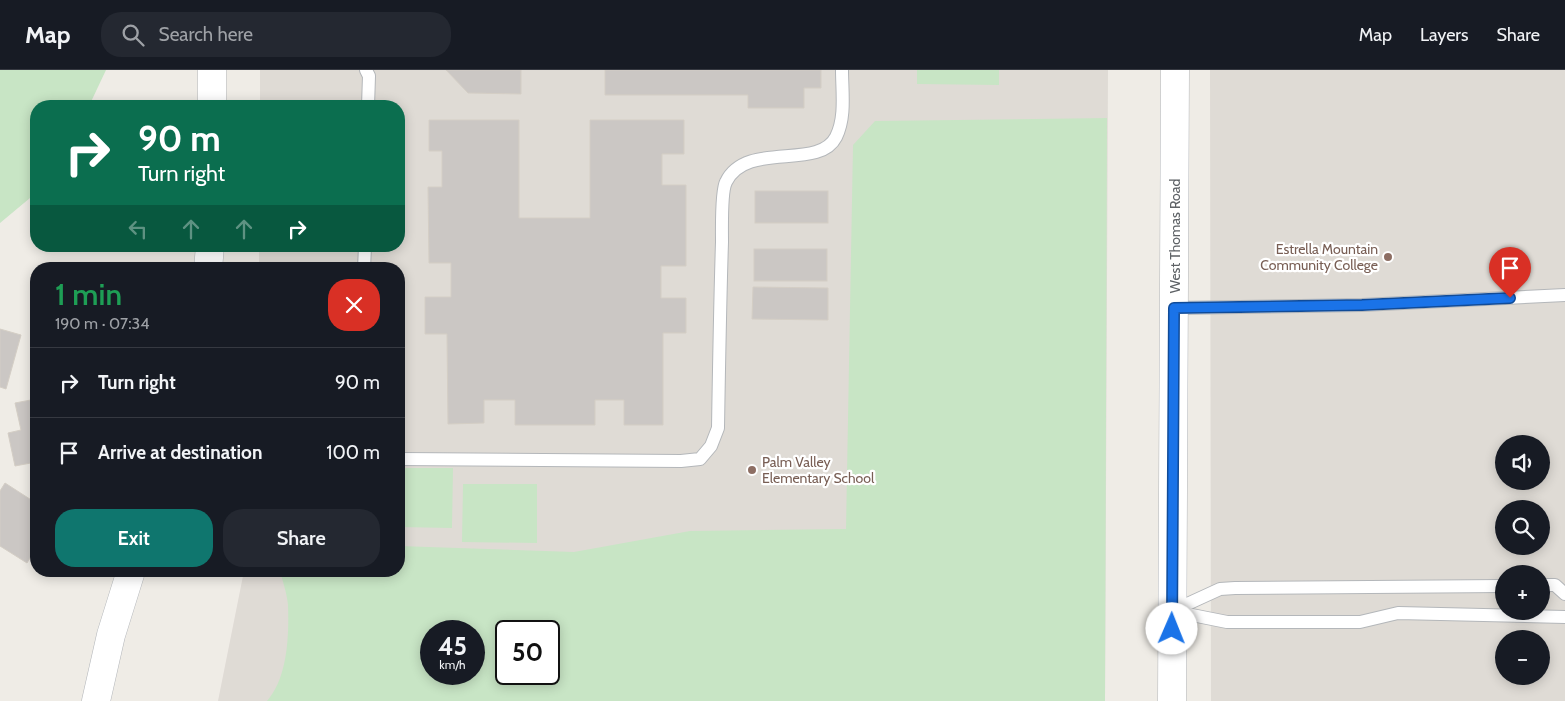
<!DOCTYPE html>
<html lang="en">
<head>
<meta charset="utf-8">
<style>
	body { margin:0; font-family:Cabin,sans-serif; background:#242831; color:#f1f3f6; height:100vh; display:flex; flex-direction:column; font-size:19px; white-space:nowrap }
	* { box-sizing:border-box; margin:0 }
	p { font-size:16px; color:#9ea1a6 }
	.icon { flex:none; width:28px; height:28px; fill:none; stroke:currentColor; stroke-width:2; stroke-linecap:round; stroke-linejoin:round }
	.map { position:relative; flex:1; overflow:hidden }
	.details { position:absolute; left:30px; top:192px; width:375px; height:315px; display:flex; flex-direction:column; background:#171b24; border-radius:20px; box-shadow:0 2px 12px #0003 }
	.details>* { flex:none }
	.top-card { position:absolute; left:30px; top:30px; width:375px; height:152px; border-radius:20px; box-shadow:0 2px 12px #0003; background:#0b6e4f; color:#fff; overflow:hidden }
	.fabs { position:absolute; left:1495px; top:365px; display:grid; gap:10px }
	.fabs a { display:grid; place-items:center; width:55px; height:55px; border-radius:50%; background:#171b24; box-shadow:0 2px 12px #0003; font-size:25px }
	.speed { position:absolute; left:420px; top:550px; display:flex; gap:10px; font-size:25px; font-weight:700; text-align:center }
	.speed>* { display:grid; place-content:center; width:65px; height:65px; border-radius:50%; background:#171b24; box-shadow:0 2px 12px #0003; line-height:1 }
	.speed small { font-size:12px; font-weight:400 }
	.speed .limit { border:2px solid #111; border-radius:8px; background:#fff; color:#111 }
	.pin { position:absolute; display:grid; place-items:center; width:42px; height:42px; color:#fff; margin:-51px -21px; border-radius:50% 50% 50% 0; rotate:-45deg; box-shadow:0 0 5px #0007 }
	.pin .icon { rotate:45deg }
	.me { position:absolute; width:55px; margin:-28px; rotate:1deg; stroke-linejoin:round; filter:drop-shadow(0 0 4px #0008) }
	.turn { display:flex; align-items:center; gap:18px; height:105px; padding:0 25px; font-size:22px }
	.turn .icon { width:65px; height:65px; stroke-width:2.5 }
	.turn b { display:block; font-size:35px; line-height:42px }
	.lanes { display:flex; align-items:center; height:48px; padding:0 25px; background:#0003; justify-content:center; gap:25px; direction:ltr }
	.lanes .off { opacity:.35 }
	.round { display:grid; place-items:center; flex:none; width:52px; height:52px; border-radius:20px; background:#242831 }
	.headline { display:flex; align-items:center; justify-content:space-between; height:85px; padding:0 25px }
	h1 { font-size:30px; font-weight:600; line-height:38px; color:#1e9e55 }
	.cta { display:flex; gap:10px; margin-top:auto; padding:10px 25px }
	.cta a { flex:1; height:58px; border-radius:20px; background:#0f766e; color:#fff; font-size:20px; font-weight:600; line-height:58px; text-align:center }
	.cta a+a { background:#242831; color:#f1f3f6 }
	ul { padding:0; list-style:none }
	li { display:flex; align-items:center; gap:15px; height:70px; padding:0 25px; border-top:1px solid #363941 }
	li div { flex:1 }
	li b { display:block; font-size:19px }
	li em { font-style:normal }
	header { display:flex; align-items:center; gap:30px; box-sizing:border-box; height:70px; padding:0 25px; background:#171b24; border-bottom:1px solid #363941 }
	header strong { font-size:24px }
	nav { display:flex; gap:28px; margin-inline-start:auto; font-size:18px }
	.search { width:350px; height:45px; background:#242831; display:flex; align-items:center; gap:12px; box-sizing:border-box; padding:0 18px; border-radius:20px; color:#9ea1a6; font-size:19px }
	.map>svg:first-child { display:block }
	.education { fill:#dfdbd5; fill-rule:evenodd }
	.green { fill:#c8e5c5; fill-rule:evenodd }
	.building { fill:#cbc7c4; stroke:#d4cec5 }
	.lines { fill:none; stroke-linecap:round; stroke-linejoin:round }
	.lane-casing { stroke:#b4b7ba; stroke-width:14 }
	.secondary-casing { stroke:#b3b6ba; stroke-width:29 }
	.lane { stroke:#fff; stroke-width:12 }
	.secondary { stroke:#fff; stroke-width:28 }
	.route-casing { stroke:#114b97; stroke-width:12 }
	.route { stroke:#1a73e8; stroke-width:9 }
	.education-dot { fill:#8d6e63; stroke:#fff; stroke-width:2 }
	.labels { text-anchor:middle; stroke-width:4.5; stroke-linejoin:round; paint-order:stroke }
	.street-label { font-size:14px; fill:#5e6266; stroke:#fff }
	.education-label { font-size:14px; fill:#785e54; stroke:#fff; text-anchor:end }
</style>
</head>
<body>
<header>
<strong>Map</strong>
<div class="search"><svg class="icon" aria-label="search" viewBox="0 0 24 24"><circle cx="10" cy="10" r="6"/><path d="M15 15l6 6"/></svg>Search here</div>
<nav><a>Map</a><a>Layers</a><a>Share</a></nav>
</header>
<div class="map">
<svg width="1565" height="631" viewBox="0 0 1565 631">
	<rect width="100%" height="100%" fill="#efece6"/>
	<!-- education -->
	<g class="education">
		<path d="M260,0H1108L1105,631H218L244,501H399V199H259V176H399V36H260ZM431,561H474V604H431ZM506,561H549V604H506Z"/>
		<path d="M1210,0H1565V631H1211ZM1504,374H1541V411H1504ZM1504,439H1541V476H1504ZM1504,504H1541V541H1504ZM1504,569H1541V606H1504Z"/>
	</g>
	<!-- green -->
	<g class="green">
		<path d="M0,0H106L89,36H36V123L0,153Z"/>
		<path d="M917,0H999V15L917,14Z"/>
		<path d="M1107,48L1105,631H267C288,607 289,565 288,535C287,524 283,512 280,501H399V476L574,482L690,461L846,459L853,75L875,51ZM474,561V604H431V561ZM506,561H549V604H506Z"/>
		<path d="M399,398H453L452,458L399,457Z"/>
		<path d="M463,414H537V473L462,472Z"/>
	</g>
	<!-- building -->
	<g class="building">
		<path d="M446,0H521V24L468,23Z"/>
		<path d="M605,0H821V18H804V38H748V25H605Z"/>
		<path d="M429,50H519V148H590V50H684V84H662V115H686V196H661V228H686V263H663V355H624V330H595V355H515V330H484V353L448,354L447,264H425V227H451V193H429L428,117H442V81H429Z"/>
		<rect x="755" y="121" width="73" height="32"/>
		<rect x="754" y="179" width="73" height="32"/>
		<path d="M753,217L828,218V250L752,249Z"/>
		<path d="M0,259L21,265L6,319L0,317Z"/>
		<path d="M36,329V392L15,396L8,363L21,360L15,333Z"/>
		<path d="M5,413L36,433V478L27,493L0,476V421Z"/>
	</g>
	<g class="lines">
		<defs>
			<g id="lane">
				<path d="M366,0L369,6L368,36"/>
				<path d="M364,199L365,176"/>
				<path d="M1174,238L1362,235L1565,225"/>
				<path d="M399,389L681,391L700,389L711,376L718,358C719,296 720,234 722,172C722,160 721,121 726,112C746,70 819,101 836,67C846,47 842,22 842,0"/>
				<path d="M1541,515H1555L1565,524"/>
				<path d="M1172,541L1227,552H1360L1398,543L1565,547"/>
				<path d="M1172,541L1220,519L1235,518L1504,516"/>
			</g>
			<g id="secondary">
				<path d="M212,0V36"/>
				<path d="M208,199L210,176"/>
				<path d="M96,631L111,565L131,501"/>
				<path d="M1172,631L1175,0"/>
			</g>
		</defs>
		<!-- lane casing -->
		<use href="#lane" class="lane-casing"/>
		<!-- secondary casing -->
		<use href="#secondary" class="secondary-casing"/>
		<!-- lane -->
		<use href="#lane" class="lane"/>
		<!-- secondary -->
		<use href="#secondary" class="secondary"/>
	</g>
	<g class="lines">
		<defs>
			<path id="route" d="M1172,559L1174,238L1362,235L1510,228"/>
		</defs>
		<!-- route casing -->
		<use href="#route" class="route-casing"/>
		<!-- route -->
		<use href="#route" class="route"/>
	</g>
	<!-- markers -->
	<g class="education-dot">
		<circle cx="1388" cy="187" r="5"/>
		<circle cx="752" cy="400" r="5"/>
	</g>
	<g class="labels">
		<!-- street labels -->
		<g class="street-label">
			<text transform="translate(1175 166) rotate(-90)" y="5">West Thomas Road</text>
		</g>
		<!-- education labels -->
		<g class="education-label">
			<text x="1378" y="184">Estrella Mountain<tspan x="1378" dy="16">Community College</tspan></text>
			<text x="762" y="397" text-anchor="start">Palm Valley<tspan x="762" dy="16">Elementary School</tspan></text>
		</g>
	</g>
</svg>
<div class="fabs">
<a><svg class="icon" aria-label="sound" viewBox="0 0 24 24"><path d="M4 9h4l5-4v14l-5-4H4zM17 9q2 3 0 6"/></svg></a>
<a><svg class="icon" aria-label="search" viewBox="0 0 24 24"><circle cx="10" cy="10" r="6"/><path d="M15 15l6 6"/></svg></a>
<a>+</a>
<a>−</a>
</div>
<div class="speed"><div>45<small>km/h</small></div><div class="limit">50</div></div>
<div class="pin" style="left:1510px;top:228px;background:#d93025"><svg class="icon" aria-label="arrive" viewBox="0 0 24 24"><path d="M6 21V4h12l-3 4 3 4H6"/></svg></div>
<svg class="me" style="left:1172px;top:559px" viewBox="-20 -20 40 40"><circle r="19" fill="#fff"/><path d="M0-13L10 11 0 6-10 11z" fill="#1a73e8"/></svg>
<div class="top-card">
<div class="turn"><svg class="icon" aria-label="right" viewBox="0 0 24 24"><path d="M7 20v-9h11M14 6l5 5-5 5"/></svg><div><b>90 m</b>Turn right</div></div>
<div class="lanes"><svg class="icon off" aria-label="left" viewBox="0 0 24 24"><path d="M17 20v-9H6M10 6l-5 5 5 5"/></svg><svg class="icon off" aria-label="ahead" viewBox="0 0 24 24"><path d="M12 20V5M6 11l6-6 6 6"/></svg><svg class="icon off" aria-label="ahead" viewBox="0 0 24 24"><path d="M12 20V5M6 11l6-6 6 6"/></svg><svg class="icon" aria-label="right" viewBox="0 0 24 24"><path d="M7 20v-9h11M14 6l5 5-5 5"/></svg></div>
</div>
<section class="details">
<div class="headline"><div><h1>1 min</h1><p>190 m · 07:34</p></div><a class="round" style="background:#d93025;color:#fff"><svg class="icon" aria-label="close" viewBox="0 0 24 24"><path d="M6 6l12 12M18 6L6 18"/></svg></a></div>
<ul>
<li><svg class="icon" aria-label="right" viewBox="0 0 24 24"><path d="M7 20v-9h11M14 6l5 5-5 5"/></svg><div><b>Turn right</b></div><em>90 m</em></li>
<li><svg class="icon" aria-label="arrive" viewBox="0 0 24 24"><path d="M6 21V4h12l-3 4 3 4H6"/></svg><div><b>Arrive at destination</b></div><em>100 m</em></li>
</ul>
<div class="cta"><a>Exit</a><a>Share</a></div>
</section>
</div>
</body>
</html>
